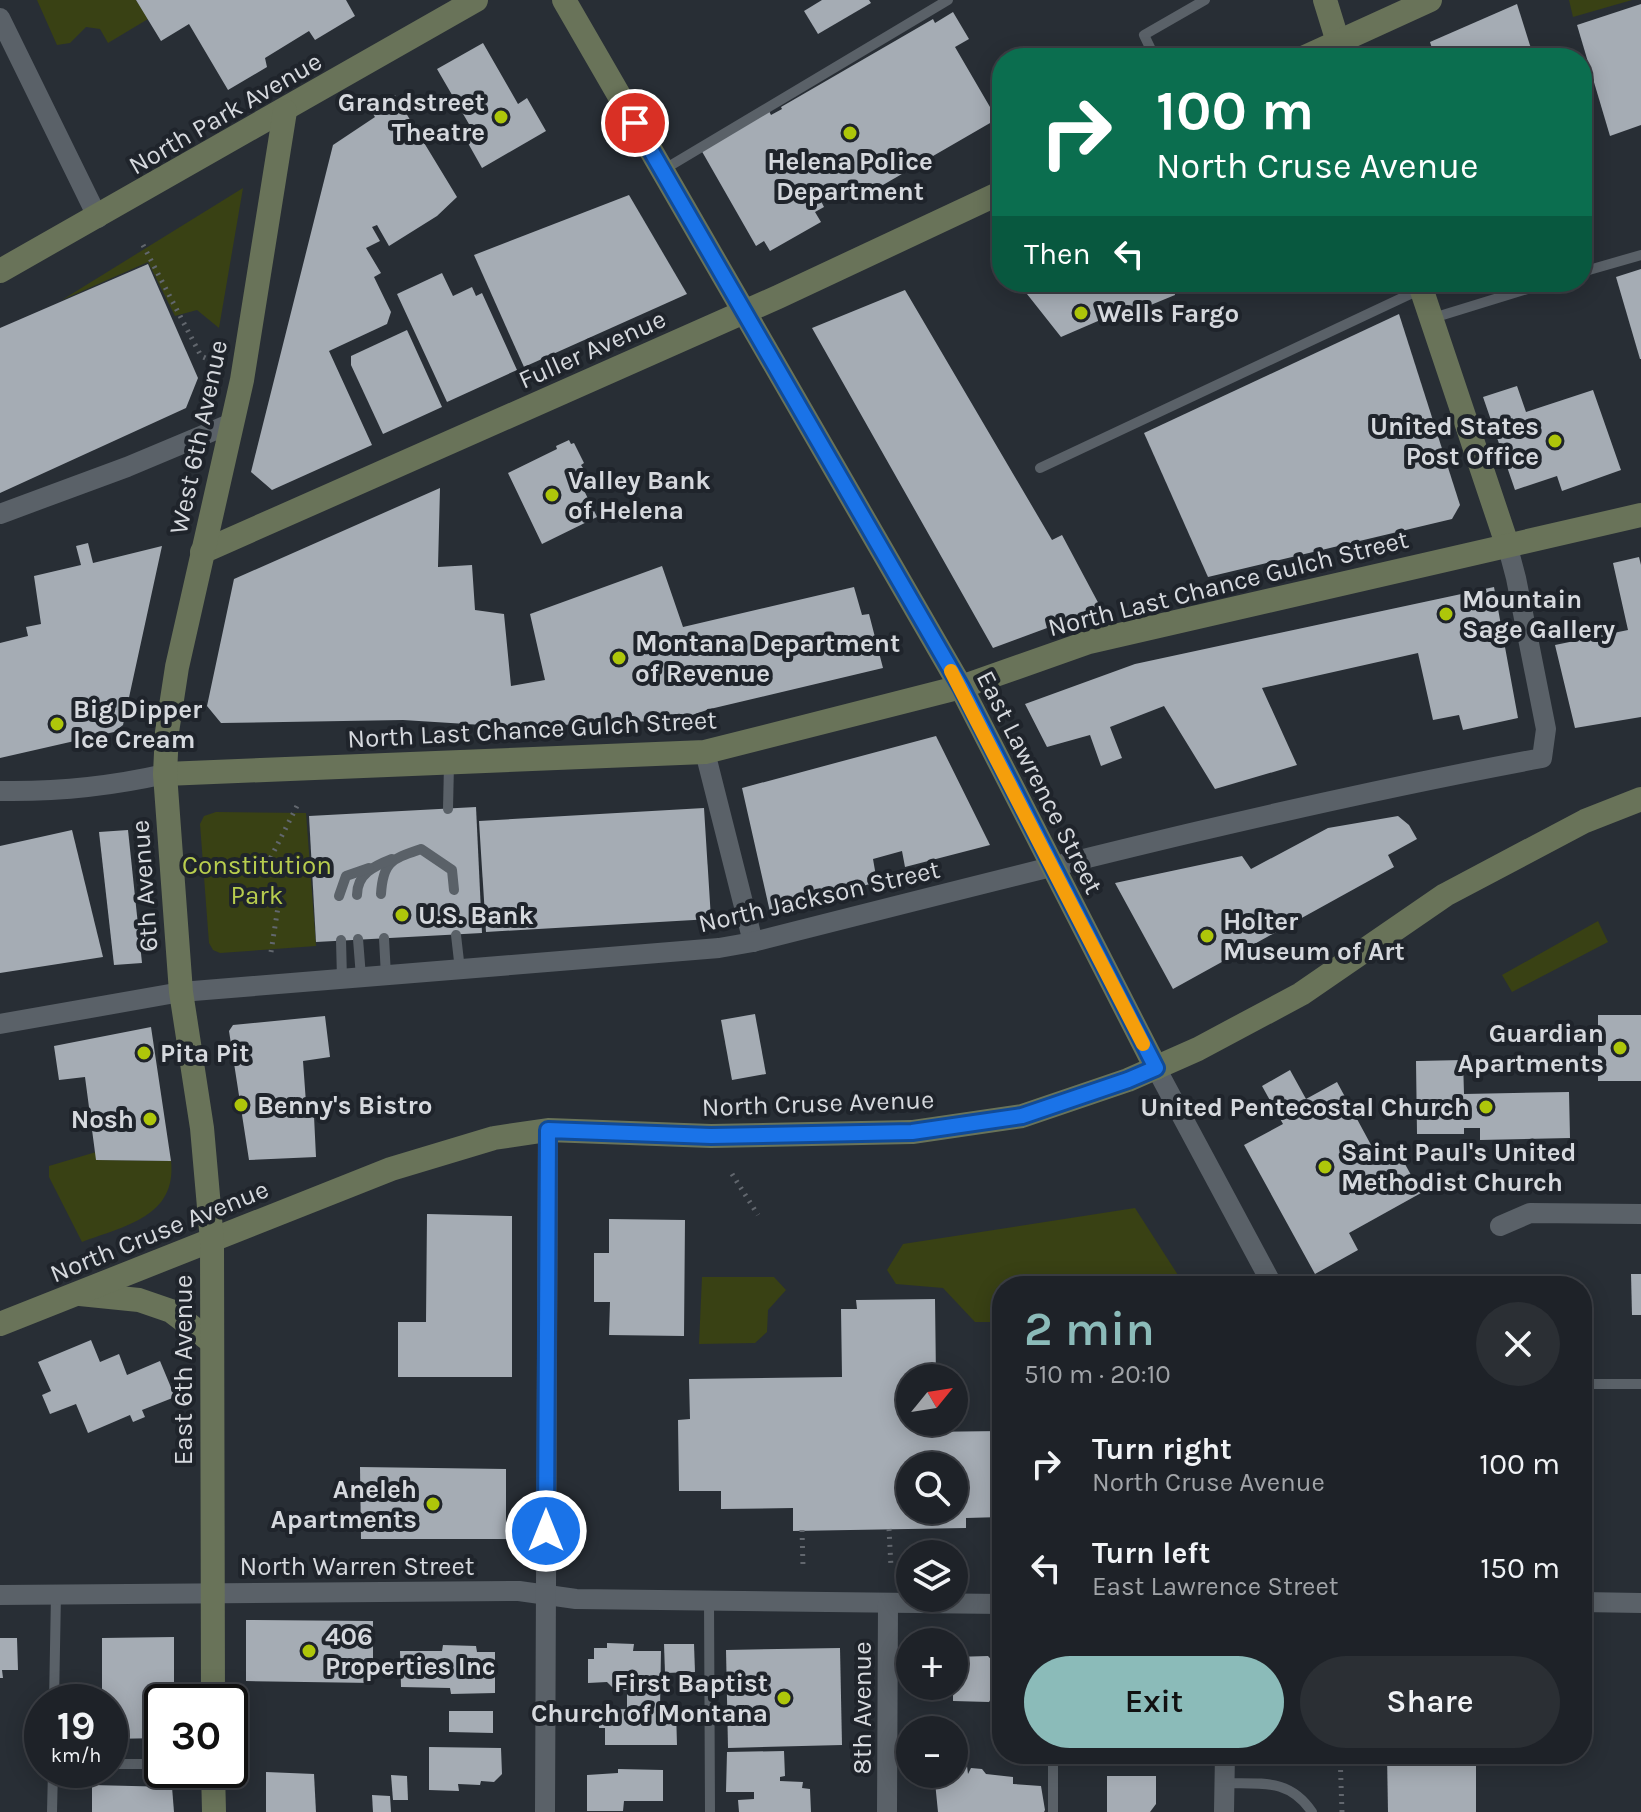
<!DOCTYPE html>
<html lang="en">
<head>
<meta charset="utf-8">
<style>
	body { margin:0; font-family:Karla,sans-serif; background:#2b2f34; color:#f1f3f6; height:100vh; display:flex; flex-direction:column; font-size:30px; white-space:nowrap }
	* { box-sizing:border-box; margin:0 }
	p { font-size:26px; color:#a1a4a8 }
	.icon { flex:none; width:44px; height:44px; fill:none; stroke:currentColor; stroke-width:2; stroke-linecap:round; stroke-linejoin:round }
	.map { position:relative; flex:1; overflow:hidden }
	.details { position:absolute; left:992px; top:1276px; width:600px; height:488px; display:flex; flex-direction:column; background:#1e2228; border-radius:32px; box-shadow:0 4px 20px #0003,0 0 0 2px #3c3f45 }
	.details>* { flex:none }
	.top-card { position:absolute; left:992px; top:48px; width:600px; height:244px; border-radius:32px; box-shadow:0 4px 20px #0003,0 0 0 2px #3c3f45; background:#0b6e4f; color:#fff; overflow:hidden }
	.needle { width:52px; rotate:60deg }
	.fabs { position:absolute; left:896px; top:1364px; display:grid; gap:16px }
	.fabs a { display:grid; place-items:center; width:72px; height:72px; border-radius:50%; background:#1e2228; box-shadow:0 4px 20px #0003,0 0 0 2px #3c3f45; font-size:40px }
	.speed { position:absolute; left:24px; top:1684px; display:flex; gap:16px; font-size:40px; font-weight:700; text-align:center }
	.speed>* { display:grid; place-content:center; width:104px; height:104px; border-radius:50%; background:#1e2228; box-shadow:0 4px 20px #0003,0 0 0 2px #3c3f45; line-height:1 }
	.speed small { font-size:20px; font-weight:400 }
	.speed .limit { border:4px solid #111; border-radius:12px; background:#fff; color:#111 }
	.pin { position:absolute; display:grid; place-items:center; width:68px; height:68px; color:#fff; margin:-34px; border:4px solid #fff; border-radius:50%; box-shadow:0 2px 8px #0007 }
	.me { position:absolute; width:88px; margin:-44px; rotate:0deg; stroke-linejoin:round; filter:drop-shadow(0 0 6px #0008) }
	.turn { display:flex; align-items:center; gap:28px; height:168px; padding:0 32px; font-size:36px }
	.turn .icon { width:104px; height:104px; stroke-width:2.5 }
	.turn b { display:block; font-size:56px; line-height:68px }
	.then { display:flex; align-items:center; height:76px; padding:0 32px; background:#0003; gap:16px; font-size:30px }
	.round { display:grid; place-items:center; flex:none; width:84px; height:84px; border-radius:42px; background:#2b2f34 }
	.summary { display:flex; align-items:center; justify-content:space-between; height:136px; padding:0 32px }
	h1 { font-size:48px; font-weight:600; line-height:60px; color:#8bbbb9 }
	.cta { display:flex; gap:16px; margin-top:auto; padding:16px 32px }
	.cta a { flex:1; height:92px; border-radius:48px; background:#8bbbb9; color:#111; font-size:32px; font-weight:600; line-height:92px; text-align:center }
	.cta a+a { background:#2b2f34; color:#f1f3f6 }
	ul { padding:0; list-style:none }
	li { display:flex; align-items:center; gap:24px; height:104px; padding:0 32px }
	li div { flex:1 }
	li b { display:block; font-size:30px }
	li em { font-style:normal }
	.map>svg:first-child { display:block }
	.green { fill:#394114 }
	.building { fill:#a5acb4; fill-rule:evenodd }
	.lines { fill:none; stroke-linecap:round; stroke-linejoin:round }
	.path { stroke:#62676e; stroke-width:5; stroke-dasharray:2 6; stroke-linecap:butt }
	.lane { stroke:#5a6168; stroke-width:10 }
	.street { stroke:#5a6168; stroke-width:20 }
	.secondary { stroke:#697359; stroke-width:24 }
	.route-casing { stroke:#114b97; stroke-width:20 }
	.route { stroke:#1a73e8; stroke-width:14 }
	.slow { stroke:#f59e0b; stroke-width:14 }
	.poi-dot { fill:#aec60a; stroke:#1f242b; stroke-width:3 }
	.labels { text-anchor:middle; stroke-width:8; stroke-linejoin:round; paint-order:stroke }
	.poi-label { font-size:26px; font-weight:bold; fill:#d6d9de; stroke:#1f242b; text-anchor:start }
	.street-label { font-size:26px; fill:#d6d9de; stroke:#1f242b }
	.park-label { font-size:26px; fill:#b8cd4e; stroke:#1f242b }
</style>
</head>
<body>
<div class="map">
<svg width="1641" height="1812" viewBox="0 0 1641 1812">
	<rect width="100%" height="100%" fill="#282e35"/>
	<!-- green -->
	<g class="green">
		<path d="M37,0H136L148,19L108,43L100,29L86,27L70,43L57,45Z"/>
		<path d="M1569,0H1632L1573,17Z"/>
		<path d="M243,188L219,328L197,310L175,316L148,262L62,300Z"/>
		<path d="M216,812L306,813L316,946L220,953L213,950L209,943L200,824L204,816Z"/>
		<path d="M1598,921L1608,942L1512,992L1502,975Z"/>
		<path d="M96,1152L97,1160L171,1161C177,1217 124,1226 82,1242L49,1177V1166Z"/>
		<path d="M1135,1208L1185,1286H1002V1322H975L943,1288L896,1284L887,1270L903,1244Z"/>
		<path d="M702,1277H774L786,1290L768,1310L767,1332L755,1343L699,1344Z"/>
	</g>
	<!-- building -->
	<g class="building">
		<path d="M136,0H346L355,16L315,40L309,31L265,58L267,67L228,90L189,24L161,41Z"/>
		<path d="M822,0H869L871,3L818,34L804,11Z"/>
		<path d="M1517,4L1534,58H1435L1430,42Z"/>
		<path d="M1641,4V125L1610,136L1577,25Z"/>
		<path d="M953,12L969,39L955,47L997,119L876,189L877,192L864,199L858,190L840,200L836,192L821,201L824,207L815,212L821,222L770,251L764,241L756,246L700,148L768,109L771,115L782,109L781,107L933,19L935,23Z"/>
		<path d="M483,43L518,104L527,98L546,131L482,168L464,136L473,131L437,69Z"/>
		<path d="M395,95L457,197L437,216L389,246L377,225L372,227L380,241L366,248L381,273L374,277L391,312L387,324L329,351L372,445L272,490L251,472L333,145L375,117L371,111Z"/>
		<path d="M629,195L687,294L524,367L474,255Z"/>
		<path d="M148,264L198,378L186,408L0,493V328Z"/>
		<path d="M1641,269V359H1640L1616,277Z"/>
		<path d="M442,273L453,296L472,287L476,296L482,293L517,370L447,402L397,294Z"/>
		<path d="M1025,282H1173L1175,295L1141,309L1098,318V321L1061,337L1027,294Z"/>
		<path d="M905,290L1052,540L1062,535L1101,608L993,648L812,328Z"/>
		<path d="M1399,314L1460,505L1452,519L1208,577L1144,433Z"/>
		<path d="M407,330L442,407L383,434L351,365V356Z"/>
		<path d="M1517,386L1526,412L1593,390L1621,470L1562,491L1557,476L1515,490L1483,397Z"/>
		<path d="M569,440L571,444L574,443L584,463L581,465L583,468L575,472L597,517L542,544L508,473L557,449L556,446Z"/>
		<path d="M440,488L438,567L472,565L475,610L504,614L511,686L545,680L530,614L662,566L683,627L854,587L862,615L869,614L883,668L710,709L677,720L514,727L403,720L221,723L207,706L234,579Z"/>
		<path d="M88,543L93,563L162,546L123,725L114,732L0,758V643L28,636L26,627L41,624L34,576L81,565L76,546Z"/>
		<path d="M1639,557L1641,565V717L1575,728L1555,645L1628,630L1613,563Z"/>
		<path d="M1494,587L1518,718L1463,730L1459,715L1433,720L1418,653L1262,688L1297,765L1215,789L1164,706L1110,727L1122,758L1101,766L1090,735L1047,747L1025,704L1135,664Z"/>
		<path d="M936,736L990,845L905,867L902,851L873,859L877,882L770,912L742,788Z"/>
		<path d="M476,807L482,933L316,942L309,816Z"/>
		<path d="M704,808L711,919L486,932L479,821Z"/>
		<path d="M1398,816L1409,825L1417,839L1388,855L1394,867L1173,989L1115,883L1242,856L1251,869L1328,828Z"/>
		<path d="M72,830L103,957L0,973V846Z"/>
		<path d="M128,830L142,963L114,965L99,832Z"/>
		<path d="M755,1014L766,1074L732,1080L721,1020Z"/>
		<rect x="1598" y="1015" width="43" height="66"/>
		<path d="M325,1016L330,1057L303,1061L307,1117L314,1116L316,1157L249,1160L229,1031L233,1025Z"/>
		<path d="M151,1027L171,1161L96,1160L85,1077L59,1080L54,1046Z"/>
		<path d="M1463,1060L1464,1094L1569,1092L1570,1138L1480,1140V1128H1464V1134H1417L1416,1061Z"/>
		<path d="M1290,1070L1306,1099L1337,1082L1377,1156L1395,1146L1421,1193L1349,1233L1358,1250L1315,1274L1244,1145L1283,1124L1262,1086Z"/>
		<path d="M427,1214L512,1216V1377H398V1322H426Z"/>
		<path d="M609,1219L685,1220L684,1336L609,1335L610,1302H594V1253H609Z"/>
		<path d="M1631,1274H1641V1315H1632Z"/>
		<path d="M935,1299L936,1378H910V1422H921V1432L1002,1431V1517L966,1518V1528L793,1531V1508L721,1509V1491H679L678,1420L690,1419L689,1379L842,1377L841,1309H857L856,1300ZM910,1466H954V1510H910Z"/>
		<path d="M91,1340L100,1362L119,1354L127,1375L160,1361L175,1397L142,1410L145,1417L133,1422L130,1415L88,1433L76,1404L50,1414L42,1395L51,1391L38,1362Z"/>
		<path d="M360,1467L506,1469V1539H361Z"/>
		<path d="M246,1620L373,1621V1683L246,1681Z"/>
		<path d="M174,1637V1702H162V1738L110,1739V1702H102V1638Z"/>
		<path d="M0,1638H17L18,1670H2L3,1678H0Z"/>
		<path d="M607,1643L634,1644L633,1651H661L660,1709L676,1710L677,1745H605V1728H599V1710L627,1709V1690H615L607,1682L588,1683V1659H594V1648H607Z"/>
		<path d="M664,1644H694L695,1672L665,1673Z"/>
		<path d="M443,1645L476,1646L477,1652H495V1693L451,1694L450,1688L401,1687L400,1651H442Z"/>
		<path d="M840,1648L842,1745L728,1748L726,1650Z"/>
		<path d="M988,1656L996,1665H1002V1692H995L989,1702L953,1701V1695L944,1694V1686H954V1657Z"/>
		<path d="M449,1711H493V1733L449,1732Z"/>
		<path d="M429,1747L501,1748L502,1774L494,1782L481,1781L480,1785L458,1784L459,1791L429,1790Z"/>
		<path d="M784,1751L785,1776L780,1777V1781L803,1782L802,1788L810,1789L811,1812H739L738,1800L754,1799V1792H726L727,1752Z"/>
		<rect x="1164" y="1754" width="27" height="10"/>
		<path d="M1387,1754H1476V1812H1388Z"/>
		<path d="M954,1766H967L968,1774L971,1768L982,1769L986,1774L1013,1777V1784L1041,1786L1045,1810L1044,1812H938L935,1782L938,1781V1774H954Z"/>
		<path d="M618,1769L663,1770V1801H624L623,1811H587V1775L618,1773Z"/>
		<path d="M266,1772L314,1774L316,1812H266Z"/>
		<path d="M391,1775L407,1776L408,1800H393Z"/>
		<path d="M1107,1776H1156V1804L1150,1812H1107Z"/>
		<path d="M92,1785L172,1787L174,1812H92Z"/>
		<path d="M372,1795L390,1796L391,1812H373Z"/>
	</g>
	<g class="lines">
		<!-- path -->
		<g class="path">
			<path d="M143,245L201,356L212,361"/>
			<path d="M267,865L299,802"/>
			<path d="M271,952L281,888"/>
			<path d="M732,1174L758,1215"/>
			<path d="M889,1529L891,1567"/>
			<path d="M802,1530L803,1566"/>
			<path d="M1340,1754L1342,1812"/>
		</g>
		<!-- lane -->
		<g class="lane">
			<path d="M1155,58L1144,35L1205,0"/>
			<path d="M663,170L948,0"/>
			<path d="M1582,272L1641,255"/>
			<path d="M1433,318L1550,282"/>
			<path d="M1040,468L1421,289"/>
			<path d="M448,809L449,764"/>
			<path d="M381,894C383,861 392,859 421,849L452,870L454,890"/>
			<path d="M357,895C357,874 374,866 392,859"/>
			<path d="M339,896L346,876L369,868"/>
			<path d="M456,935L460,970"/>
			<path d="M384,938L386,976"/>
			<path d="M358,939L361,977"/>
			<path d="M341,940L342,979"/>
			<path d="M1593,1384H1641"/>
			<path d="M709,1601L710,1812"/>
			<path d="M54,1702L56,1594"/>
			<path d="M110,1764H162"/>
			<path d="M1224,1783C1262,1784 1289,1778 1312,1812"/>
			<path d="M52,1812L53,1770"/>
			<path d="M1053,1812V1754"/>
		</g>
		<!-- street -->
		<g class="street">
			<path d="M0,18L98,218"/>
			<path d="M0,514L127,467L232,423"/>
			<path d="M705,752L753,942"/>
			<path d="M0,791C54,792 112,786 165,774"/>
			<path d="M0,1024L181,992L719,948L753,942C1015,876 1277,807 1542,758L1546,729L1516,578L1507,544"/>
			<path d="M1156,1068L1273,1286"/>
			<path d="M1500,1226L1530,1213L1641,1214"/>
			<path d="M0,1595L519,1591L576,1599L1002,1604"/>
			<path d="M1582,1602L1641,1603"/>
			<path d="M545,1812L548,1130"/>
			<path d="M887,1812L888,1604"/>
			<path d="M1224,1812L1225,1754"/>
		</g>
		<!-- secondary -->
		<g class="secondary">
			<path d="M564,0L961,687L1156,1068"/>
			<path d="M1325,0L1342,55"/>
			<path d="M1303,58L1430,0"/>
			<path d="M0,271L476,0"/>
			<path d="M1419,282L1507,544"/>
			<path d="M202,552L778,297L1002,192"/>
			<path d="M165,774L705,752L961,687L1089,642L1641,515"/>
			<path d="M80,1294L139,1300L171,1311L212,1342"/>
			<path d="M0,1324L391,1169L494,1138L548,1130L711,1136L912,1132L1022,1116L1128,1080L1198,1049L1301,994L1445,895L1585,821L1641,799"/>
			<path d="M213,1702L212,1241L202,1128L181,992L165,774L167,732L177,667L242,380L285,111"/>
			<path d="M213,1770L214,1812"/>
		</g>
	</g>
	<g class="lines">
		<defs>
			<path id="route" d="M546,1531L548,1130L711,1136L912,1132L1022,1116L1128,1080L1156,1068L961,687L635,123"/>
		</defs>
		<!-- route casing -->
		<use href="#route" class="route-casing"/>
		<!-- route -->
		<use href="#route" class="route"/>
		<!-- slow -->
		<path class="slow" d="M951,671L1143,1044"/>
	</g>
	<!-- markers -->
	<g class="poi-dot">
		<circle cx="501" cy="117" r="8"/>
		<circle cx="850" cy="133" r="8"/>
		<circle cx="1081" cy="313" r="8"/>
		<circle cx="1555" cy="441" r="8"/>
		<circle cx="552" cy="495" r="8"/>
		<circle cx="1446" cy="614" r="8"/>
		<circle cx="619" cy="658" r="8"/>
		<circle cx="57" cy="724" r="8"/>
		<circle cx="402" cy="915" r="8"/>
		<circle cx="1207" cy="936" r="8"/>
		<circle cx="1620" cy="1048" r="8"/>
		<circle cx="144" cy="1053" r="8"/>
		<circle cx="241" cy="1105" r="8"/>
		<circle cx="1486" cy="1107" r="8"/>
		<circle cx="150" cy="1119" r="8"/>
		<circle cx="1325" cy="1167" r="8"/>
		<circle cx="433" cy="1504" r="8"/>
		<circle cx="309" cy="1651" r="8"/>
		<circle cx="784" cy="1698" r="8"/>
	</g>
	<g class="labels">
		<!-- poi labels -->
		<g class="poi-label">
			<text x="485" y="111" text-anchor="end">Grandstreet<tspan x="485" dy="30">Theatre</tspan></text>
			<text x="850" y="170" text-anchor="middle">Helena Police<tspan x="850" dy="30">Department</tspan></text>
			<text x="1097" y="322">Wells Fargo</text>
			<text x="1539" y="435" text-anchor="end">United States<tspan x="1539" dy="30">Post Office</tspan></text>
			<text x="568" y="489">Valley Bank<tspan x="568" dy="30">of Helena</tspan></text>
			<text x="1462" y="608">Mountain<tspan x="1462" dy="30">Sage Gallery</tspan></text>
			<text x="635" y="652">Montana Department<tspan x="635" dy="30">of Revenue</tspan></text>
			<text x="73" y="718">Big Dipper<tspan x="73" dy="30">Ice Cream</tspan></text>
			<text x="418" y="924">U.S. Bank</text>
			<text x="1223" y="930">Holter<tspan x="1223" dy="30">Museum of Art</tspan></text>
			<text x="1604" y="1042" text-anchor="end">Guardian<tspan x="1604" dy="30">Apartments</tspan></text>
			<text x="160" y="1062">Pita Pit</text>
			<text x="257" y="1114">Benny's Bistro</text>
			<text x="1470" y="1116" text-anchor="end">United Pentecostal Church</text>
			<text x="134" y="1128" text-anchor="end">Nosh</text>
			<text x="1341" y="1161">Saint Paul's United<tspan x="1341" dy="30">Methodist Church</tspan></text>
			<text x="417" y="1498" text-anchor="end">Aneleh<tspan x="417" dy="30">Apartments</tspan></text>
			<text x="325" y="1645">406<tspan x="325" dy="30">Properties Inc</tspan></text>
			<text x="768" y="1692" text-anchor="end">First Baptist<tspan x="768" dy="30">Church of Montana</tspan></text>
		</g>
		<!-- street labels -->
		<g class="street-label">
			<text transform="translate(225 113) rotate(-30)" y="9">North Park Avenue</text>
			<text transform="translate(592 349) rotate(-24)" y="9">Fuller Avenue</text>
			<text transform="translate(198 437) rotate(-78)" y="9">West 6th Avenue</text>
			<text transform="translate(1228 583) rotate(-14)" y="9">North Last Chance Gulch Street</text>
			<text transform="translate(532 729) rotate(-3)" y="9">North Last Chance Gulch Street</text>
			<text transform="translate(1040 782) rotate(63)" y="9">East Lawrence Street</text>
			<text transform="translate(144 886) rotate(-94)" y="9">6th Avenue</text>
			<text transform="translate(819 896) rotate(-13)" y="9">North Jackson Street</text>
			<text transform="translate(818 1103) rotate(-2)" y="9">North Cruse Avenue</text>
			<text transform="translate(159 1231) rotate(-22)" y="9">North Cruse Avenue</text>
			<text transform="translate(183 1370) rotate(-90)" y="9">East 6th Avenue</text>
			<text x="357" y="1575">North Warren Street</text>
			<text transform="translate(862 1708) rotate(-90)" y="9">8th Avenue</text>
		</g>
		<!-- park labels -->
		<g class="park-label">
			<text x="257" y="874">Constitution<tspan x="257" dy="30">Park</tspan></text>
		</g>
	</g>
</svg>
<div class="fabs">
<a><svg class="needle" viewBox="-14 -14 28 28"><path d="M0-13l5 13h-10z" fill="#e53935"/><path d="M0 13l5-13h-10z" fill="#a1a4a8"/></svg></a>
<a><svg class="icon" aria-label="search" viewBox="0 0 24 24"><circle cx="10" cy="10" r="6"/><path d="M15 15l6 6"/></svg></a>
<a><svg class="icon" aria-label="layers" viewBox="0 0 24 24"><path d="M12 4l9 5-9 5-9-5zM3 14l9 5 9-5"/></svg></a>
<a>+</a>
<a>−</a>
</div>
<div class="speed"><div>19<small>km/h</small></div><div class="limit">30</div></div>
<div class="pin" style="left:635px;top:123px;background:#d93025"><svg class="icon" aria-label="arrive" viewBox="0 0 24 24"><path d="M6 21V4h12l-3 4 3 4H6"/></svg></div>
<svg class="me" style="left:546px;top:1531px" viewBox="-20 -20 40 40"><circle r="17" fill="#1a73e8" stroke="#fff" stroke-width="3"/><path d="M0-11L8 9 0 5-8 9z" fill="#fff"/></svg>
<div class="top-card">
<div class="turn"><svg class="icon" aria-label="right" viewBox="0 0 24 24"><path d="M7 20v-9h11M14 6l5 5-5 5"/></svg><div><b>100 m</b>North Cruse Avenue</div></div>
<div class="then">Then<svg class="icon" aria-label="left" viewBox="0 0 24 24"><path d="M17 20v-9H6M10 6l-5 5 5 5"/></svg></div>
</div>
<section class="details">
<div class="summary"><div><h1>2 min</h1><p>510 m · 20:10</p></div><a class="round"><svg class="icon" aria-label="close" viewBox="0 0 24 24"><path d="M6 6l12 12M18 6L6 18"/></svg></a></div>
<ul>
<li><svg class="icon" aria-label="right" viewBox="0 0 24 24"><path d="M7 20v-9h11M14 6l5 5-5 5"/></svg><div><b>Turn right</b><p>North Cruse Avenue</p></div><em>100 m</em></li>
<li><svg class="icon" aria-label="left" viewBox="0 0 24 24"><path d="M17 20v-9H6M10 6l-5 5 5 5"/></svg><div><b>Turn left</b><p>East Lawrence Street</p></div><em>150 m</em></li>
</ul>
<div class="cta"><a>Exit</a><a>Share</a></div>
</section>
</div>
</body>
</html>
